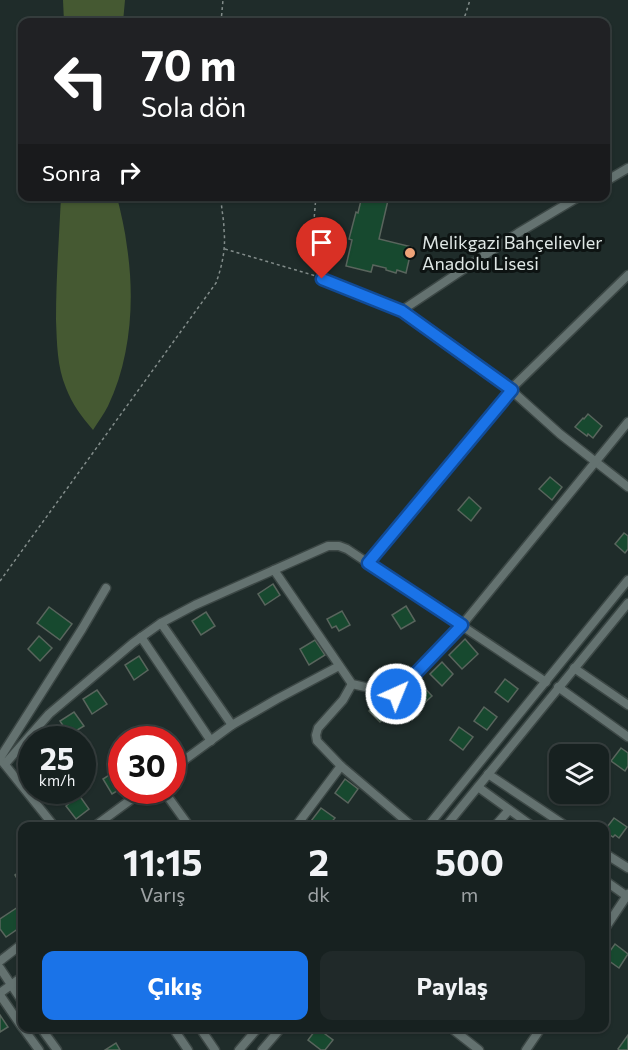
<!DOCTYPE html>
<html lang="tr">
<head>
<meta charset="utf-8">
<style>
	body { margin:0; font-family:Commissioner,sans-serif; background:#202929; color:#f1f3f6; height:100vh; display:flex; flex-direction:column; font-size:22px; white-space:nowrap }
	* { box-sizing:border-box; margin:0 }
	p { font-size:20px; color:#9ea3a5 }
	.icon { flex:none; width:33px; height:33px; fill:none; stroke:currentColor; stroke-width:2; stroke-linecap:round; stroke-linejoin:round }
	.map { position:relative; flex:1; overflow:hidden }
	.details { position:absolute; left:18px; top:822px; width:591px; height:210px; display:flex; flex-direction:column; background:#172120; border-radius:12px; box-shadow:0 2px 4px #0004,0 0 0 2px #363e3e }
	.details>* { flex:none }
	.top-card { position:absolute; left:18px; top:18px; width:592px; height:183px; border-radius:12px; box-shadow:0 2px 4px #0004,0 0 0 2px #363e3e; background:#202124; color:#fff; overflow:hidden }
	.controls { position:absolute; left:549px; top:744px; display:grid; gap:12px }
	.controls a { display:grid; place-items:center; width:60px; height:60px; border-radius:12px; background:#172120; box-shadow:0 2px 4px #0004,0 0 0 2px #363e3e; font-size:30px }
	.speed { position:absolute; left:18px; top:726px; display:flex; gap:12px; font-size:30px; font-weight:700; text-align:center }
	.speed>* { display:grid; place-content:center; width:78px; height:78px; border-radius:50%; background:#172120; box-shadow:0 2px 4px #0004,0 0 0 2px #363e3e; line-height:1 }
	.speed small { font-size:15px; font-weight:400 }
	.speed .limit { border:9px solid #d22; background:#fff; color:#111 }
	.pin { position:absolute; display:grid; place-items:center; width:51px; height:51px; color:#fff; margin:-62px -26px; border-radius:50% 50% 50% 0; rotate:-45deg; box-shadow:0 0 6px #0007 }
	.pin .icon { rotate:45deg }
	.me { position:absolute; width:66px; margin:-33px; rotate:44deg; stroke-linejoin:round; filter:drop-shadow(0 0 4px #0008) }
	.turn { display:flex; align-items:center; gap:21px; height:126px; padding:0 24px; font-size:27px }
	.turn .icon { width:78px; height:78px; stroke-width:2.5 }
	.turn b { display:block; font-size:42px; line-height:51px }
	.then { display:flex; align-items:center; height:57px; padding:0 24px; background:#0003; gap:12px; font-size:22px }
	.eta { display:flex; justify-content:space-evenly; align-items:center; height:102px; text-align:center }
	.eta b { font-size:36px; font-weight:700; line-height:42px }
	.cta { display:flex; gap:12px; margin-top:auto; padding:12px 24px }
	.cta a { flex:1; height:69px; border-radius:12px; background:#1a73e8; color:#fff; font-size:24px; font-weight:700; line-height:69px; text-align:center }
	.cta a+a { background:#202929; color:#f1f3f6 }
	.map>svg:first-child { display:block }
	.green { fill:#455932 }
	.building { fill:#17492f; stroke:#59655d; stroke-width:1.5 }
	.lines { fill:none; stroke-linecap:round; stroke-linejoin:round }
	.minor-casing { stroke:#3c4745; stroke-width:11 }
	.path { stroke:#838d8b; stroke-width:1.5; stroke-dasharray:3 3; stroke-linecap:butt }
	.minor { stroke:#647270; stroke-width:8 }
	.route-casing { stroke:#114b97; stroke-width:15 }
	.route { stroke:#1a73e8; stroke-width:10 }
	.poi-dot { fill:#efa378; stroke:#0d1312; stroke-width:2 }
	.labels { text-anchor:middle; stroke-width:6; stroke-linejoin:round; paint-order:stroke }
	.poi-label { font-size:18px; fill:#dfe7e5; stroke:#0d1312; text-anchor:start }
</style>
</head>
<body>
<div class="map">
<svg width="628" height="1050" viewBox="0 0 628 1050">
	<rect width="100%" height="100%" fill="#1f2c2a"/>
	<!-- green -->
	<g class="green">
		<path d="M63,0H125L123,22H64Z"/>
		<path d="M61,197H117C121,213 125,230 127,247C135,299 131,358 108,406C104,414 98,422 93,430C82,417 72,404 66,388C57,366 57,344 56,320C56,279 59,238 61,197Z"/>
	</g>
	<!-- building -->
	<g class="building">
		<path d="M362,196H389L379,239L412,247L406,273L397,270L396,273L386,270V268L373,265L371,272L346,266L352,240L349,239L356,212L358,213Z"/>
		<path d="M588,414L602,426L593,438L588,434L587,436L575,427L583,418L584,419Z"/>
		<path d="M550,477L562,487L552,500L539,489Z"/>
		<path d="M469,497L481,508L471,521L458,510Z"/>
		<path d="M624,533L628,536V549L625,553L615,544Z"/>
		<path d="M273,584L280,595L265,605L258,594Z"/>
		<path d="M406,606L415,621L401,629L392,615Z"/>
		<path d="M49,607L72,624L60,640L37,623Z"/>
		<path d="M342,611L350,625L339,631L336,626L332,628L327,619Z"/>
		<path d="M206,612L215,626L201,635L192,621Z"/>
		<path d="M39,636L52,648L40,661L28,649Z"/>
		<path d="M465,639L478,654L462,669L449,655Z"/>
		<path d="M315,640L325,655L309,665L300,649Z"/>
		<path d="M139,656L148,670L134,680L125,665Z"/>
		<path d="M442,662L453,674L442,686L430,674Z"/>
		<path d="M505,679L518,689L508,702L495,692Z"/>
		<path d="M421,684L432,696L420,707L409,695Z"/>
		<path d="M97,690L107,704L92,714L83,699Z"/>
		<path d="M381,699L392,711L380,722L369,711Z"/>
		<path d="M484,707L497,717L487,730L474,721Z"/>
		<path d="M74,712L84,726L69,735L60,721Z"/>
		<path d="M459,727L473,737L463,750L450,740Z"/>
		<path d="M621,748L628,753V766L625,771L611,761Z"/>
		<path d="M117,770L122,777V788L112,794L103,779Z"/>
		<path d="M345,779L358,789L348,803L335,793Z"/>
		<path d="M79,795L89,809L76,819L66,806Z"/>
		<path d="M321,808L335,818L328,826H318L311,821Z"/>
		<path d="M614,818L627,827L619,838L615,835L613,837L604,831Z"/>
		<path d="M388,821L396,826H383Z"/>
		<path d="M22,870V887L15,875Z"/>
		<path d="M18,907L22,914V926L6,937L0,929V919Z"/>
		<path d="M615,944L628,954L619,968L605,958Z"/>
		<path d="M604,977L610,981L604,990Z"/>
		<path d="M0,1015L8,1027L0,1032Z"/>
		<path d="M317,1028L333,1040L325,1050H321L308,1040Z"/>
		<path d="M628,1035V1050H619L618,1049Z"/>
		<path d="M116,1043L120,1050H105Z"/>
	</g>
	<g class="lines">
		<defs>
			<g id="minor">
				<path d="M606,181L628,168"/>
				<path d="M322,279L401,311L511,390L560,434L628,487"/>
				<path d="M401,311L518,233L580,196"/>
				<path d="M368,563L516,384L628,275"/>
				<path d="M274,570L352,684L396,694L462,625L628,422"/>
				<path d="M161,623L232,725"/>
				<path d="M141,637L211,741"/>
				<path d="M574,668L628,705"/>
				<path d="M352,684L343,700L318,728L316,735L317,741L341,766L412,826"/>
				<path d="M558,687L628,737"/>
				<path d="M0,758L82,629L106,588"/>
				<path d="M2,761L54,826"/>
				<path d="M5,764L49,714L133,643L161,623L195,605L328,546H339L347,549L546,682"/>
				<path d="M172,769L232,725L277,699L339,666"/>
				<path d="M488,774L566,826"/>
				<path d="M478,787L532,826"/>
				<path d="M163,790L189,826"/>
				<path d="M95,826L144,790"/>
				<path d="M296,826L341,766"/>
				<path d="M428,826L628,580"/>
				<path d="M446,826L628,603"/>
				<path d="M495,826L509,810"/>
				<path d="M604,853L628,868"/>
				<path d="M604,880L628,897"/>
				<path d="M604,930L628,894"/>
				<path d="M0,961L22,944"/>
				<path d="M0,968L22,1001"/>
				<path d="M0,993L22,977"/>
				<path d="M0,995L22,1027"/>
				<path d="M23,1028L39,1050"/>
				<path d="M41,1028L57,1050"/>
				<path d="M173,1028L188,1050"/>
				<path d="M200,1028L215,1050"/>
				<path d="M451,1028L479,1050"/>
				<path d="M239,1050L258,1028"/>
				<path d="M262,1050L281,1028"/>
				<path d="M526,1050L541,1028"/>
			</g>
		</defs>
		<!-- minor casing -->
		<use href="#minor" class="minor-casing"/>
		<!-- path -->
		<g class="path">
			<path d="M221,22L223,0"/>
			<path d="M463,22L470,0"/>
			<path d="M316,196L314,220L321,270"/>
			<path d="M225,249L316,276"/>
			<path d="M0,581L216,283C222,266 226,249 224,230C224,219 221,208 221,196"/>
		</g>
		<!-- minor -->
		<use href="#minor" class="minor"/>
	</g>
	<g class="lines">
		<defs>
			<path id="route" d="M322,279L402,311L512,390L368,563L462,625L396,694"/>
		</defs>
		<!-- route casing -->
		<use href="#route" class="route-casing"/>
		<!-- route -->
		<use href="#route" class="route"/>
	</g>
	<!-- markers -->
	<circle class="poi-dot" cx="410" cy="253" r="6"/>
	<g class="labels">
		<!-- poi labels -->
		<g class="poi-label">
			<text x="422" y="249">Melikgazi Bahçelievler<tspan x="422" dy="21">Anadolu Lisesi</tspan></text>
		</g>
	</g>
</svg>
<div class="controls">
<a><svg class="icon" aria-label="layers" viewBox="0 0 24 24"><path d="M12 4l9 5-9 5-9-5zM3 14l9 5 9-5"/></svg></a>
</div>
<div class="speed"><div>25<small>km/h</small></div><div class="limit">30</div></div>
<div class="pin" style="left:322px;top:279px;background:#d93025"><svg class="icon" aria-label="arrive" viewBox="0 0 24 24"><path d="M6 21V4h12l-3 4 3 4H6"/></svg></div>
<svg class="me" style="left:396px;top:694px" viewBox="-20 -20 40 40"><circle r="17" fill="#1a73e8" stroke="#fff" stroke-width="3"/><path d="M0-11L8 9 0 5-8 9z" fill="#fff"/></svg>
<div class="top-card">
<div class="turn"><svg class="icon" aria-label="left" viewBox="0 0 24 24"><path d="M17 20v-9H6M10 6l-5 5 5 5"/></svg><div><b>70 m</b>Sola dön</div></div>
<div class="then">Sonra<svg class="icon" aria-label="right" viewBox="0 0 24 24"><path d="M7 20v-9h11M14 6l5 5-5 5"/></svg></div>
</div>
<section class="details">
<div class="eta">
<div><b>11:15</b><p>Varış</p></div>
<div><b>2</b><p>dk</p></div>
<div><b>500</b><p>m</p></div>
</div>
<div class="cta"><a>Çıkış</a><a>Paylaş</a></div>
</section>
</div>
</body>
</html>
